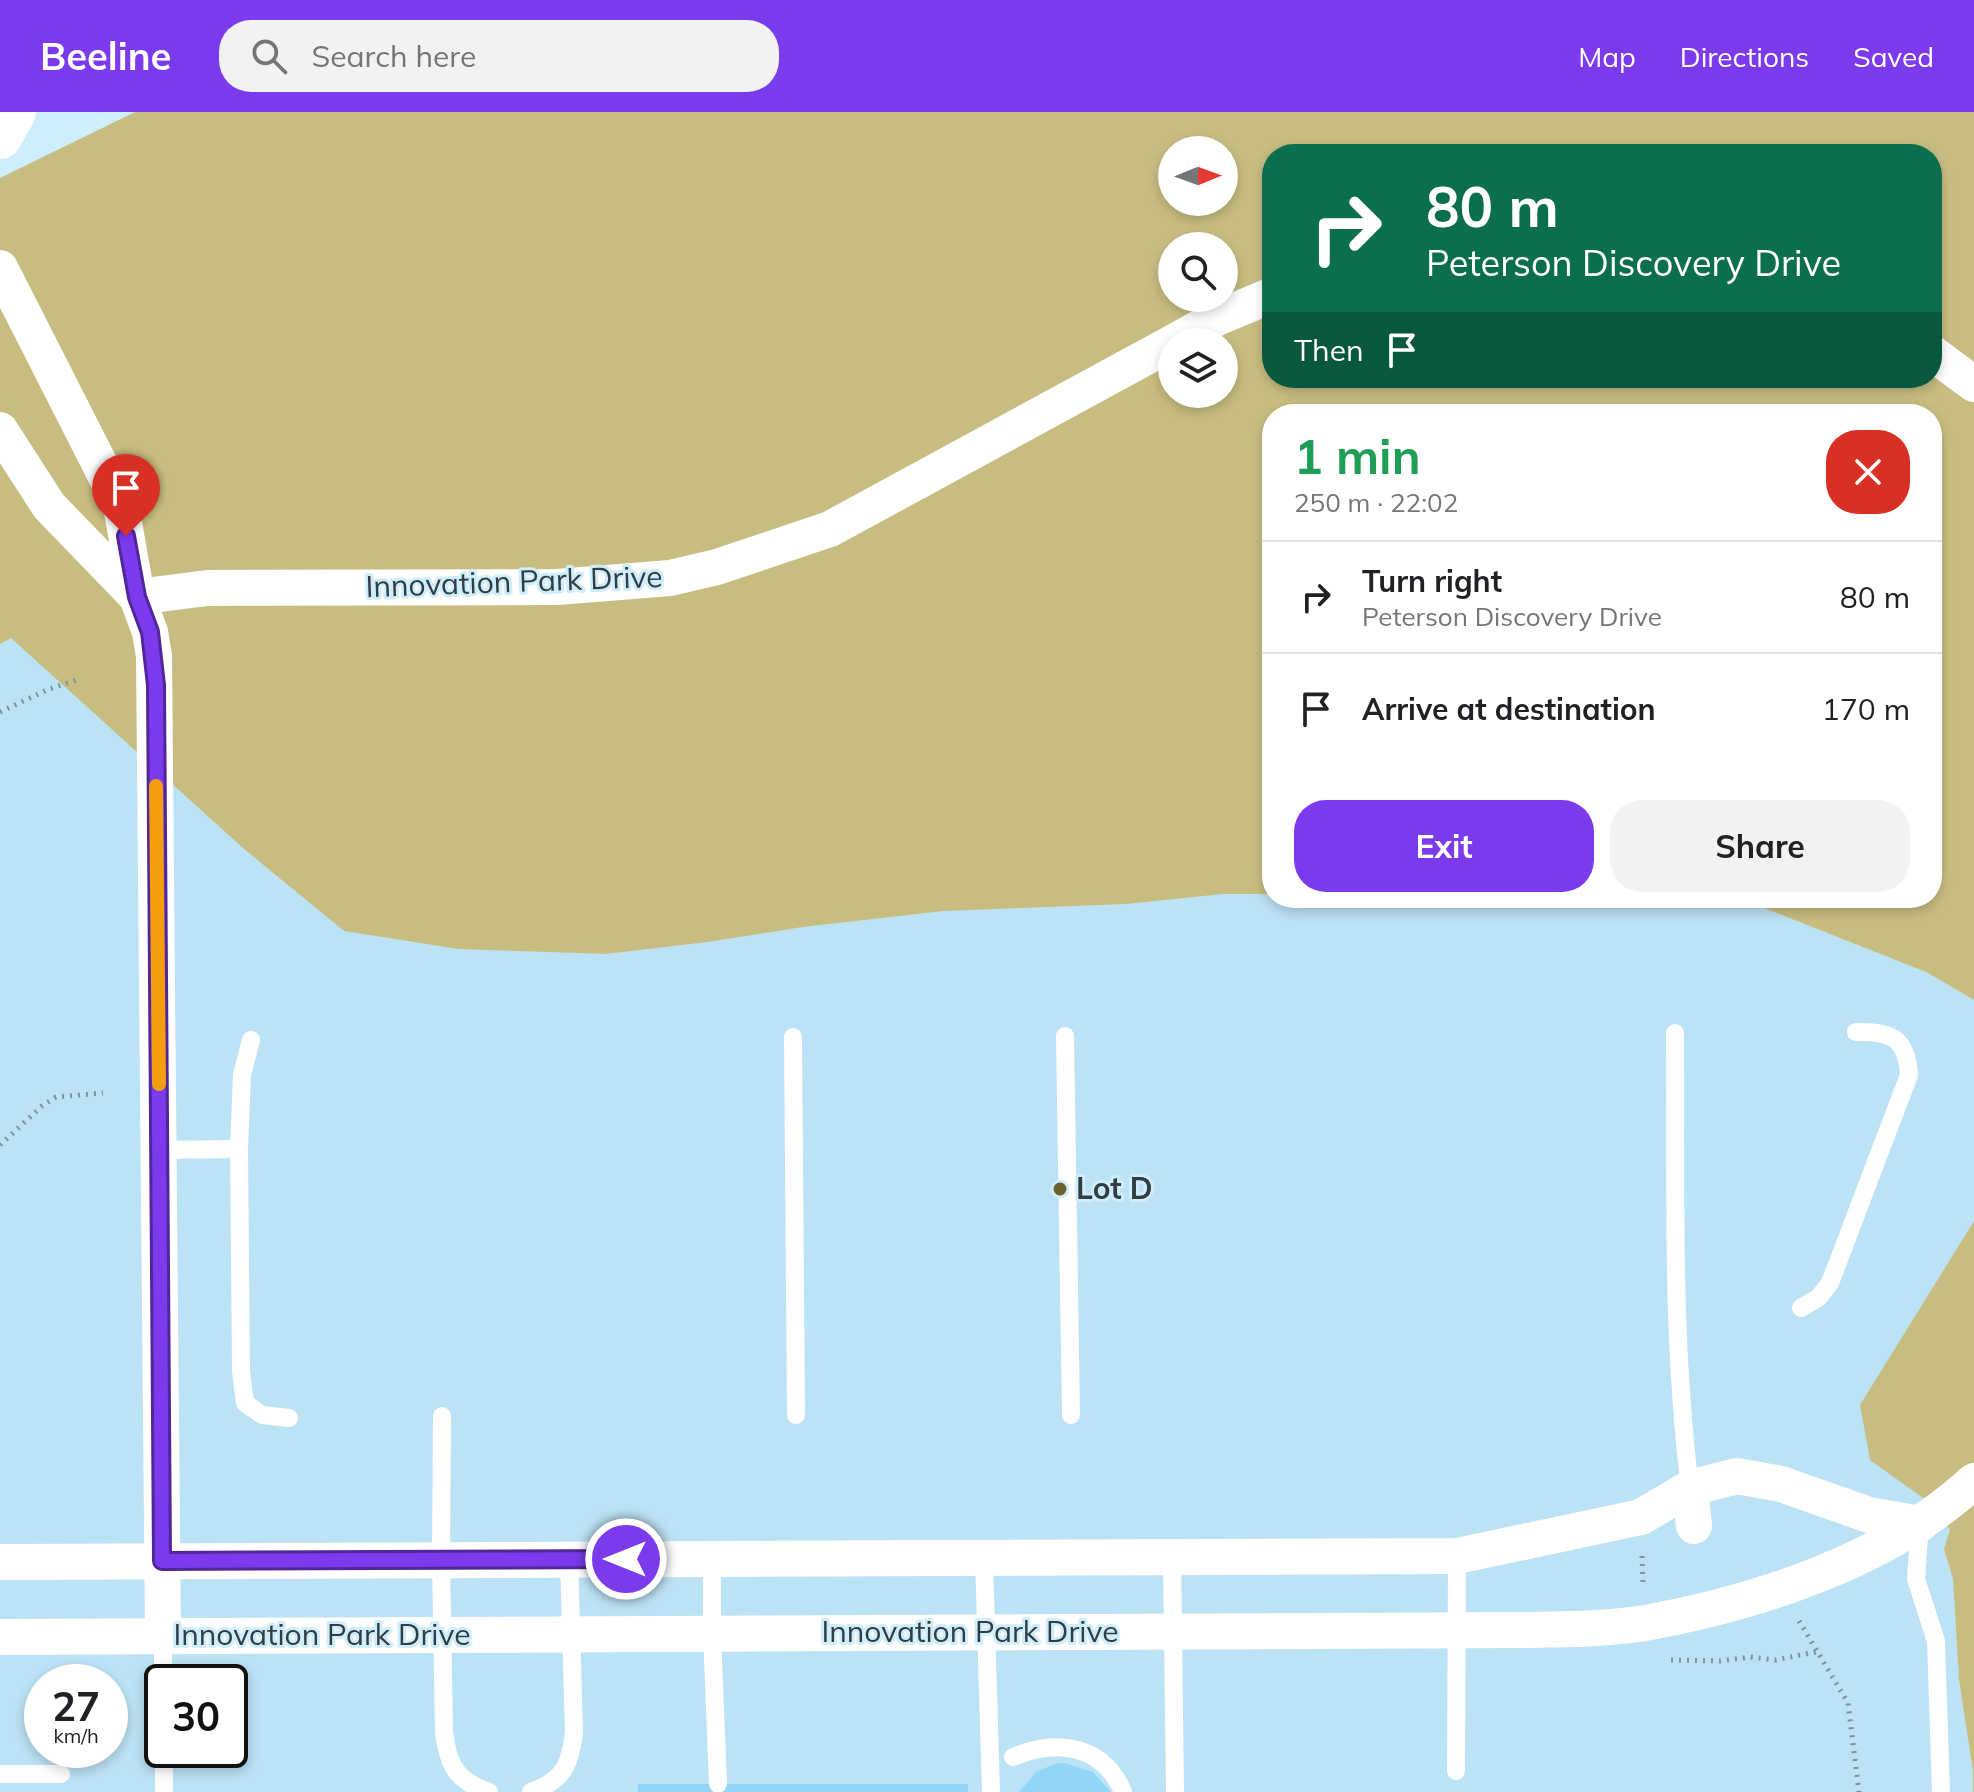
<!DOCTYPE html>
<html lang="en">
<head>
<meta charset="utf-8">
<style>
	body { margin:0; font-family:Mulish,sans-serif; background:#f2f2f2; color:#202124; height:100vh; display:flex; flex-direction:column; font-size:30px; white-space:nowrap }
	* { box-sizing:border-box; margin:0 }
	p { font-size:26px; color:#757577 }
	.icon { flex:none; width:44px; height:44px; fill:none; stroke:currentColor; stroke-width:2; stroke-linecap:round; stroke-linejoin:round }
	.map { position:relative; flex:1; overflow:hidden }
	.drawer { position:absolute; left:1262px; top:292px; width:680px; height:504px; display:flex; flex-direction:column; background:#fff; border-radius:32px; box-shadow:0 4px 12px #0003 }
	.drawer>* { flex:none }
	.banner { position:absolute; left:1262px; top:32px; width:680px; height:244px; border-radius:32px; box-shadow:0 4px 12px #0003; background:#0b6e4f; color:#fff; overflow:hidden }
	.needle { width:52px; rotate:89deg }
	.tools { position:absolute; left:1158px; top:24px; display:grid; gap:16px }
	.tools a { display:grid; place-items:center; width:80px; height:80px; border-radius:50%; background:#fff; box-shadow:0 4px 12px #0003; font-size:40px }
	.speed { position:absolute; left:24px; top:1552px; display:flex; gap:16px; font-size:40px; font-weight:700; text-align:center }
	.speed>* { display:grid; place-content:center; width:104px; height:104px; border-radius:50%; background:#fff; box-shadow:0 4px 12px #0003; line-height:1 }
	.speed small { font-size:20px; font-weight:400 }
	.speed .limit { border:4px solid #111; border-radius:12px; background:#fff; color:#111 }
	.pin { position:absolute; display:grid; place-items:center; width:68px; height:68px; color:#fff; margin:-82px -34px; border-radius:50% 50% 50% 0; rotate:-45deg; box-shadow:0 0 8px #0007 }
	.pin .icon { rotate:45deg }
	.me { position:absolute; width:88px; margin:-44px; rotate:270deg; stroke-linejoin:round; filter:drop-shadow(0 0 6px #0008) }
	.turn { display:flex; align-items:center; gap:28px; height:168px; padding:0 32px; font-size:36px }
	.turn .icon { width:104px; height:104px; stroke-width:2.5 }
	.turn b { display:block; font-size:56px; line-height:68px }
	.then { display:flex; align-items:center; height:76px; padding:0 32px; background:#0003; gap:16px; font-size:30px }
	.round { display:grid; place-items:center; flex:none; width:84px; height:84px; border-radius:32px; background:#f2f2f2 }
	.headline { display:flex; align-items:center; justify-content:space-between; height:136px; padding:0 32px }
	h1 { font-size:48px; font-weight:700; line-height:60px; color:#1e9e55 }
	.primary-button { display:flex; gap:16px; margin-top:auto; padding:16px 32px }
	.primary-button a { flex:1; height:92px; border-radius:32px; background:#7c3aed; color:#fff; font-size:32px; font-weight:700; line-height:92px; text-align:center }
	.primary-button a+a { background:#f2f2f2; color:#202124 }
	ul { padding:0; list-style:none }
	li { display:flex; align-items:center; gap:24px; height:112px; padding:0 32px; border-top:2px solid #e0e0e0 }
	li div { flex:1 }
	li b { display:block; font-size:30px }
	li em { font-style:normal }
	header { display:flex; align-items:center; gap:48px; box-sizing:border-box; height:112px; padding:0 40px; background:#7c3aed; color:#fff }
	header strong { font-size:38px }
	nav { display:flex; gap:44px; margin-inline-start:auto; font-size:28px }
	.search { width:560px; height:72px; background:#f2f2f2; display:flex; align-items:center; gap:20px; box-sizing:border-box; padding:0 28px; border-radius:32px; color:#757577; font-size:30px }
	.map>svg:first-child { display:block }
	.built { fill:#bce2f5; fill-rule:evenodd }
	.green { fill:#c8bd81; fill-rule:evenodd }
	.building { fill:#91d6f6 }
	.lines { fill:none; stroke-linecap:round; stroke-linejoin:round }
	.path { stroke:#7e939d; stroke-width:5; stroke-dasharray:2 6; stroke-linecap:butt }
	.service { stroke:#fff; stroke-width:18 }
	.minor { stroke:#fff; stroke-width:36 }
	.primary { stroke:#fff; stroke-width:44 }
	.route-casing { stroke:#51269a; stroke-width:20 }
	.route { stroke:#7c3aed; stroke-width:14 }
	.slow { stroke:#f59e0b; stroke-width:14 }
	.poi-dot { fill:#6b622f; stroke:#cfeefc; stroke-width:3 }
	.labels { text-anchor:middle; stroke-width:6; stroke-linejoin:round; paint-order:stroke }
	.street-label { font-size:30px; fill:#313d43; stroke:#cfeefc }
	.poi-label { font-size:30px; font-weight:bold; fill:#313d43; stroke:#cfeefc; text-anchor:start }
</style>
</head>
<body>
<header>
<strong>Beeline</strong>
<div class="search"><svg class="icon" aria-label="search" viewBox="0 0 24 24"><circle cx="10" cy="10" r="6"/><path d="M15 15l6 6"/></svg>Search here</div>
<nav><a>Map</a><a>Directions</a><a>Saved</a></nav>
</header>
<div class="map">
<svg width="1974" height="1680" viewBox="0 0 1974 1680">
	<rect width="100%" height="100%" fill="#cfeefc"/>
	<!-- built -->
	<path class="built" d="M11,525L244,737L344,819L458,837L606,842L708,830L803,815L944,799L1127,792L1223,782H1272V786H1703L1744,788L1926,860L1974,888V1109L1860,1294L1950,1418L1944,1437L1953,1467L1959,1568L1973,1659V1680H0V532ZM42,1570H110V1638H42ZM162,1570H230V1638H162Z"/>
	<!-- green -->
	<g class="green">
		<path d="M135,0H1974V888L1926,860L1744,788L1703,786H1932V302H1272V782H1223L1127,792L944,799L803,815L708,830L606,842L458,837L344,819L244,737L11,526L0,532V66ZM1172,38H1224V90H1172ZM1272,42H1932V266H1272ZM1172,134H1224V186H1172ZM1172,230H1224V282H1172Z"/>
		<path d="M1974,1109V1680H1973V1659L1959,1568L1953,1467L1944,1437L1950,1418L1930,1391L1870,1348L1860,1293Z"/>
	</g>
	<!-- building -->
	<g class="building">
		<path d="M1064,1651L1093,1660L1111,1680H1019L1036,1660L1055,1652Z"/>
		<rect x="638" y="1672" width="330" height="8"/>
	</g>
	<g class="lines">
		<!-- path -->
		<g class="path">
			<path d="M0,600L49,577L77,568"/>
			<path d="M0,1033L42,994L56,985L103,981"/>
			<path d="M1642,1444L1643,1474"/>
			<path d="M1799,1509L1848,1591L1859,1680"/>
			<path d="M1671,1548L1720,1549L1750,1545L1775,1548L1816,1540"/>
		</g>
		<!-- service -->
		<g class="service">
			<path d="M1675,921C1676,1074 1671,1223 1690,1376"/>
			<path d="M1065,924L1071,1303"/>
			<path d="M793,925L796,1303"/>
			<path d="M251,928L242,963L239,1037L241,1259L245,1291L262,1303L289,1306"/>
			<path d="M159,1038L239,1037"/>
			<path d="M1801,1196L1818,1186L1830,1171L1909,963C1907,926 1891,919 1856,920"/>
			<path d="M442,1304L441,1448L444,1620C448,1653 456,1669 489,1680"/>
			<path d="M1920,1412L1916,1467L1936,1529L1941,1680"/>
			<path d="M1172,1445L1175,1680"/>
			<path d="M984,1446L991,1680"/>
			<path d="M712,1447V1521L718,1672"/>
			<path d="M163,1524V1570"/>
			<path d="M164,1638V1680"/>
			<path d="M1013,1645C1056,1627 1103,1632 1123,1680"/>
			<path d="M1456,1659L1457,1444"/>
			<path d="M0,1662H61"/>
			<path d="M531,1680C564,1668 570,1653 574,1620L569,1447"/>
		</g>
		<!-- minor -->
		<g class="minor">
			<path d="M0,156L121,394L137,485L150,520L154,544L163,1524"/>
			<path d="M1174,230L1217,206L1272,183"/>
			<path d="M1932,241L1974,272"/>
			<path d="M0,318L49,394L137,485"/>
			<path d="M137,485L207,476L557,475L670,466L717,455L830,417L1172,231"/>
			<path d="M1690,1376L1694,1414"/>
			<path d="M0,1450L1457,1444L1641,1405L1690,1376L1737,1364L1781,1372L1869,1403L1920,1412"/>
			<path d="M0,1525L1534,1518C1571,1517 1608,1517 1645,1511C1757,1491 1889,1448 1974,1369"/>
		</g>
		<!-- primary -->
		<path class="primary" d="M0,25L14,0"/>
	</g>
	<g class="lines">
		<defs>
			<path id="route" d="M126,424L137,485L150,520L156,573L162,1449L626,1447"/>
		</defs>
		<!-- route casing -->
		<use href="#route" class="route-casing"/>
		<!-- route -->
		<use href="#route" class="route"/>
		<!-- slow -->
		<path class="slow" d="M156,674L159,972"/>
	</g>
	<!-- markers -->
	<circle class="poi-dot" cx="1060" cy="1077" r="8"/>
	<g class="labels">
		<!-- street labels -->
		<g class="street-label">
			<text transform="translate(514 470) rotate(-2)" y="10">Innovation Park Drive</text>
			<text x="970" y="1530">Innovation Park Drive</text>
			<text x="322" y="1533">Innovation Park Drive</text>
		</g>
		<!-- poi labels -->
		<g class="poi-label">
			<text x="1076" y="1087">Lot D</text>
		</g>
	</g>
</svg>
<div class="tools">
<a><svg class="needle" viewBox="-14 -14 28 28"><path d="M0-13l5 13h-10z" fill="#e53935"/><path d="M0 13l5-13h-10z" fill="#757577"/></svg></a>
<a><svg class="icon" aria-label="search" viewBox="0 0 24 24"><circle cx="10" cy="10" r="6"/><path d="M15 15l6 6"/></svg></a>
<a><svg class="icon" aria-label="layers" viewBox="0 0 24 24"><path d="M12 4l9 5-9 5-9-5zM3 14l9 5 9-5"/></svg></a>
</div>
<div class="speed"><div>27<small>km/h</small></div><div class="limit">30</div></div>
<div class="pin" style="left:126px;top:424px;background:#d93025"><svg class="icon" aria-label="arrive" viewBox="0 0 24 24"><path d="M6 21V4h12l-3 4 3 4H6"/></svg></div>
<svg class="me" style="left:626px;top:1447px" viewBox="-20 -20 40 40"><circle r="17" fill="#7c3aed" stroke="#fff" stroke-width="3"/><path d="M0-11L8 9 0 5-8 9z" fill="#fff"/></svg>
<div class="banner">
<div class="turn"><svg class="icon" aria-label="right" viewBox="0 0 24 24"><path d="M7 20v-9h11M14 6l5 5-5 5"/></svg><div><b>80 m</b>Peterson Discovery Drive</div></div>
<div class="then">Then<svg class="icon" aria-label="arrive" viewBox="0 0 24 24"><path d="M6 21V4h12l-3 4 3 4H6"/></svg></div>
</div>
<section class="drawer">
<div class="headline"><div><h1>1 min</h1><p>250 m · 22:02</p></div><a class="round" style="background:#d93025;color:#fff"><svg class="icon" aria-label="close" viewBox="0 0 24 24"><path d="M6 6l12 12M18 6L6 18"/></svg></a></div>
<ul>
<li><svg class="icon" aria-label="right" viewBox="0 0 24 24"><path d="M7 20v-9h11M14 6l5 5-5 5"/></svg><div><b>Turn right</b><p>Peterson Discovery Drive</p></div><em>80 m</em></li>
<li><svg class="icon" aria-label="arrive" viewBox="0 0 24 24"><path d="M6 21V4h12l-3 4 3 4H6"/></svg><div><b>Arrive at destination</b></div><em>170 m</em></li>
</ul>
<div class="primary-button"><a>Exit</a><a>Share</a></div>
</section>
</div>
</body>
</html>
